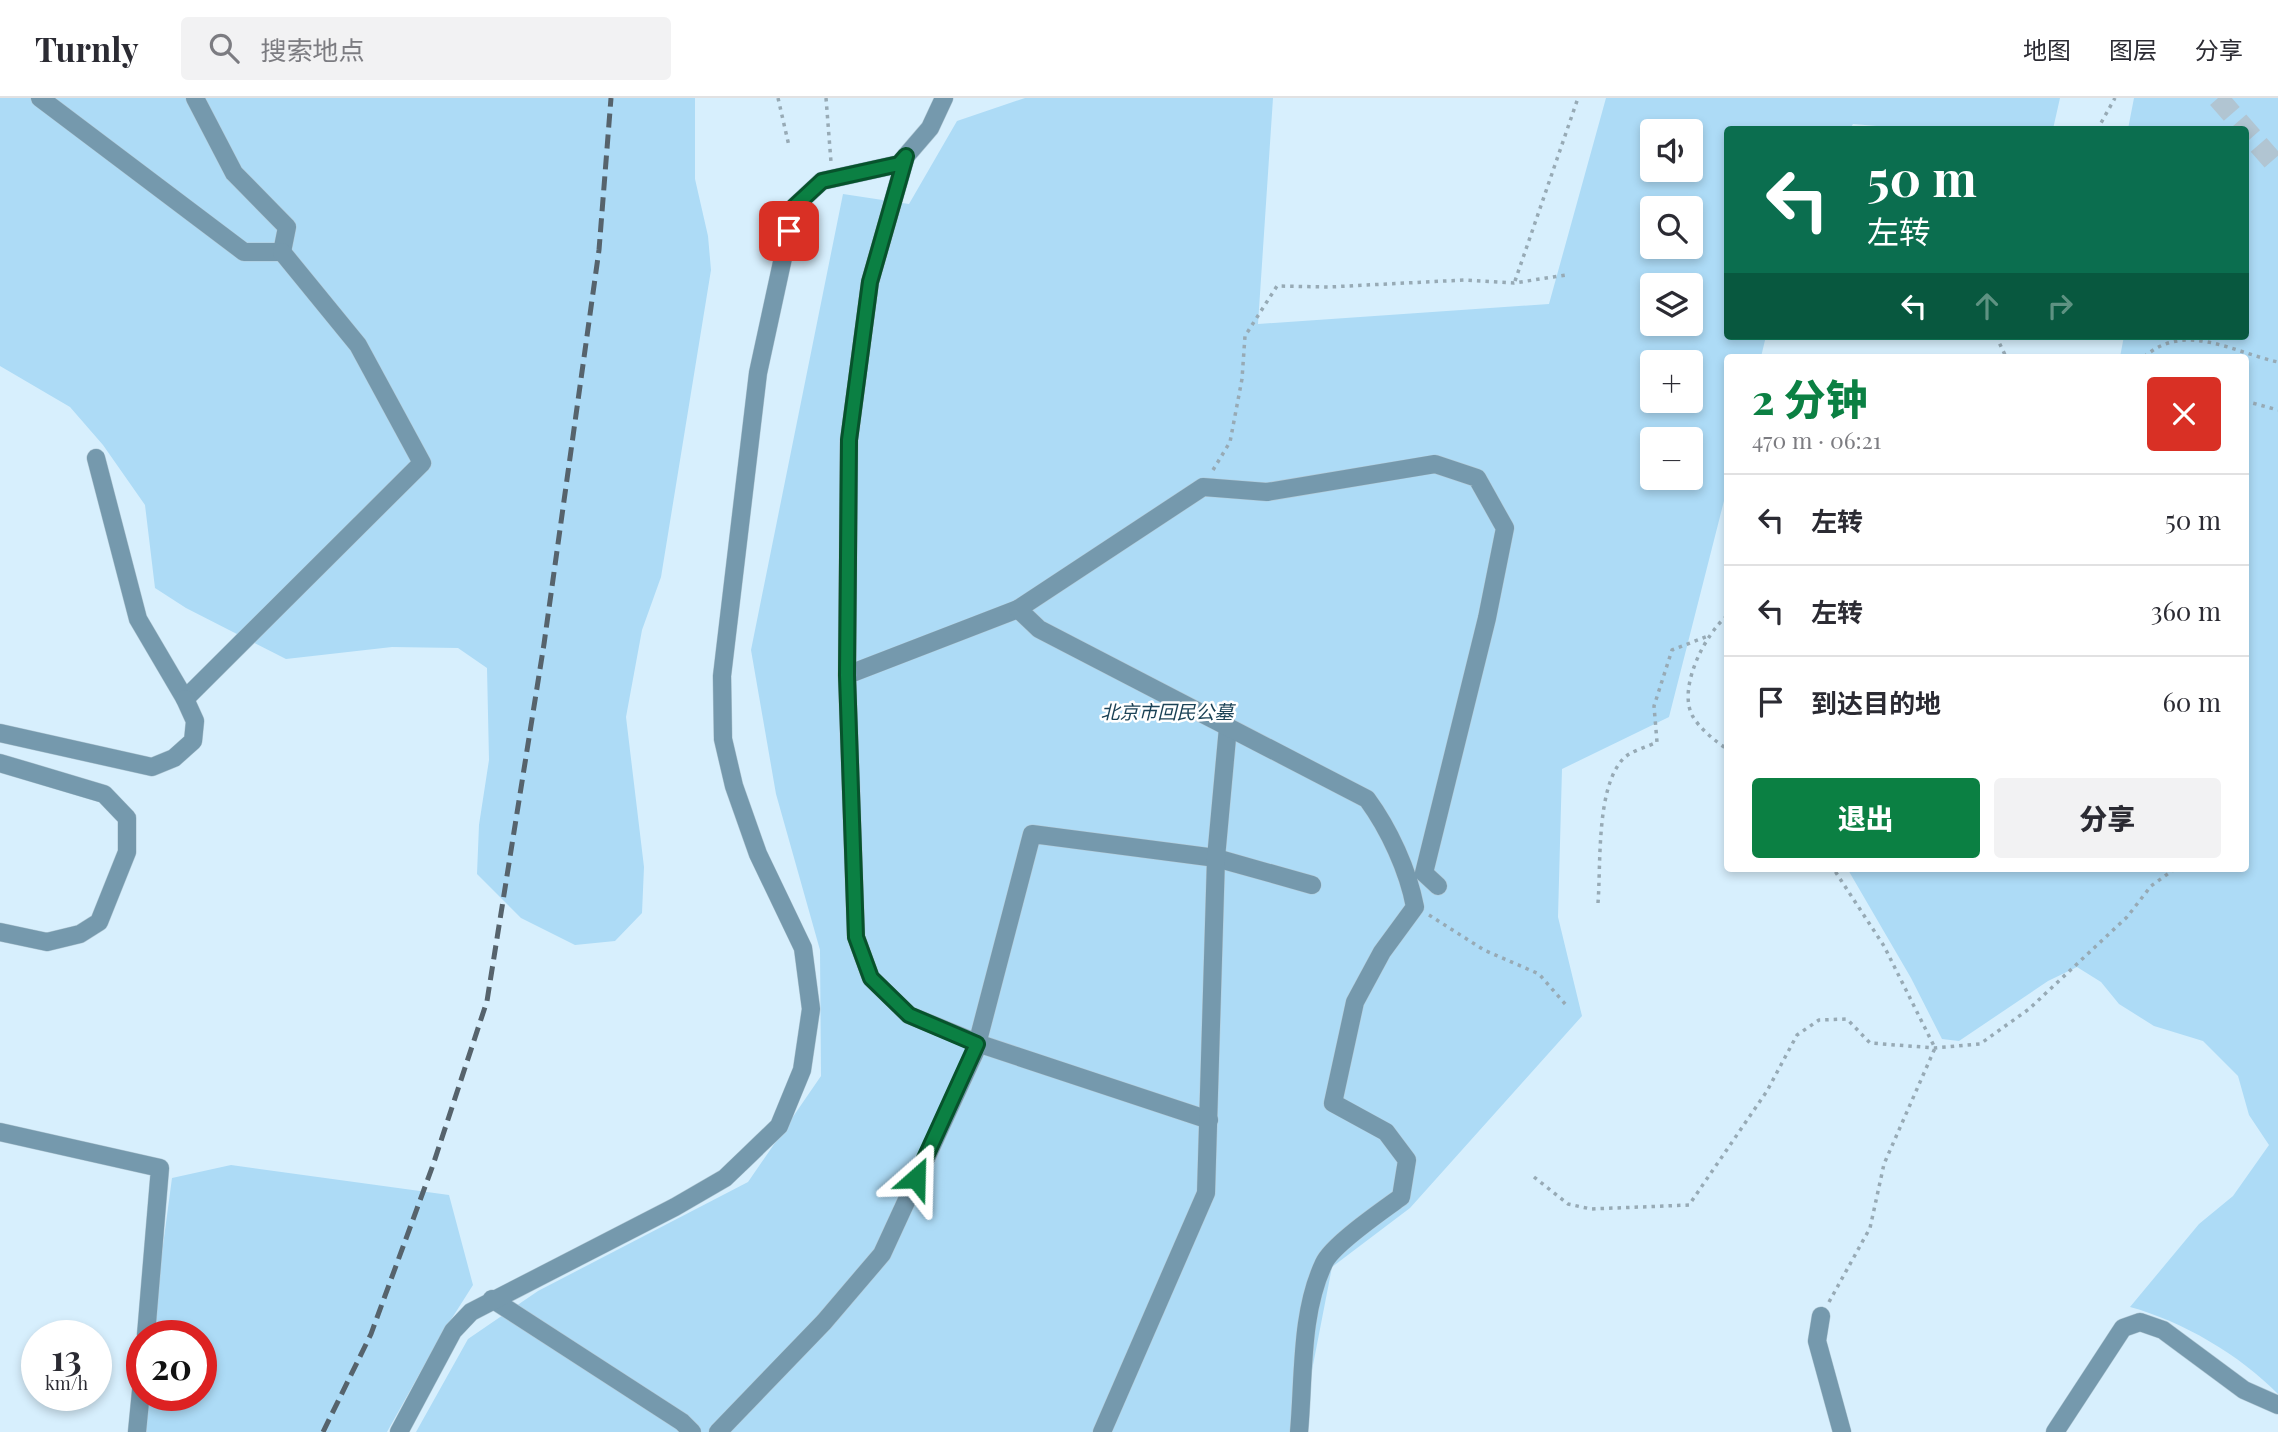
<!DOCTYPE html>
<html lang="zh">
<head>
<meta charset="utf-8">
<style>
	body { margin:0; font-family:"Playfair Display","Noto Sans SC",serif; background:#f2f2f3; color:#2b2b33; height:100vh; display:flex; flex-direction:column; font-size:26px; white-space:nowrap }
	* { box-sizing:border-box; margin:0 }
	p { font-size:23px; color:#7c7c81 }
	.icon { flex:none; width:38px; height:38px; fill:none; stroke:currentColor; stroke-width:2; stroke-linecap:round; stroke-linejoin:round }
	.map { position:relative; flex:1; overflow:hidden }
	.panel { position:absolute; left:1724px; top:256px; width:525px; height:518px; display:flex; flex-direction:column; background:#fff; border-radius:7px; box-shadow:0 4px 10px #0003 }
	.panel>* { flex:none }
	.guide { position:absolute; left:1724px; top:28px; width:525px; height:214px; border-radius:7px; box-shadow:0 4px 10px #0003; background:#0b6e4f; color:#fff; overflow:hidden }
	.tools { position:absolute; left:1640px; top:21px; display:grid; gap:14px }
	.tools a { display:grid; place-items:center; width:63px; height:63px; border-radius:7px; background:#fff; box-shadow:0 4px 10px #0003; font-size:35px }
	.speed { position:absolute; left:21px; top:1222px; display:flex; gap:14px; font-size:35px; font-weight:700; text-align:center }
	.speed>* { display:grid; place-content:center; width:91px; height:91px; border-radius:50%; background:#fff; box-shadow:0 4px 10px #0003; line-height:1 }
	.speed small { font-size:18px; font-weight:400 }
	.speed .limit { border:10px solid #d22; background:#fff; color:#111 }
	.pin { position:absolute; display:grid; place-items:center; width:60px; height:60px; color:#fff; margin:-30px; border-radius:14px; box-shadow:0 4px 10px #0006 }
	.me { position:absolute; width:77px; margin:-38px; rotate:25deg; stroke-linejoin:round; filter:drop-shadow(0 0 5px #0008) }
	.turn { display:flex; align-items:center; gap:24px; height:147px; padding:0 28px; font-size:32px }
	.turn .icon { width:91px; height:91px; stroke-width:2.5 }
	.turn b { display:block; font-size:49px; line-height:60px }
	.lanes { display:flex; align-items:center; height:66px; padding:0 28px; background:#0003; justify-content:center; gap:35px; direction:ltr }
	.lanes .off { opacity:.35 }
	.round { display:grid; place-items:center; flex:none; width:74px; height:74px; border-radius:7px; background:#f2f2f3 }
	.head { display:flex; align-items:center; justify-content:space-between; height:119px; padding:0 28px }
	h1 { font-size:42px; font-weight:800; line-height:52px; color:#0b8043 }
	.button { display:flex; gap:14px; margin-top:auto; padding:14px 28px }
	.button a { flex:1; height:80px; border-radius:7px; background:#0b8043; color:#fff; font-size:28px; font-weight:800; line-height:80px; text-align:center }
	.button a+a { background:#f2f2f3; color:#2b2b33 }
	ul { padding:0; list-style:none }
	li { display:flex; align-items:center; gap:21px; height:91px; padding:0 28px; border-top:2px solid #e1e1e2 }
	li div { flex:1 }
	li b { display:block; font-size:26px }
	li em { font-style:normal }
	header { display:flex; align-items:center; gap:42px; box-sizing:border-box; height:98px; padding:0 35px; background:#fff; border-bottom:2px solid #e1e1e2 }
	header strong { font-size:33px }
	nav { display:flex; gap:38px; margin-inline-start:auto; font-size:24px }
	.search { width:490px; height:63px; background:#f2f2f3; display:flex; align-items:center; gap:18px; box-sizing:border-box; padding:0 24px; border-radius:7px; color:#7c7c81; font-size:26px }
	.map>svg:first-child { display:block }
	.green { fill:#addbf6; fill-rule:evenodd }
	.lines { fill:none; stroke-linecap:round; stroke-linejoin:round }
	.highway-tunnel { stroke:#b1c5d2; stroke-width:21; stroke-dasharray:21 10; stroke-linecap:butt }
	.minor-casing { stroke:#b4cad6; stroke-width:19 }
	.path { stroke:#97aab5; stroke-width:3.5; stroke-dasharray:3.5 5; stroke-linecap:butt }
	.minor { stroke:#7599ad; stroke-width:18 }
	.rail { stroke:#56636c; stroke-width:5; stroke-dasharray:14 7; stroke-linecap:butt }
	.route-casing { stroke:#07532c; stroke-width:18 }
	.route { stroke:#0b8043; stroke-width:12 }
	.labels { text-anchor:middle; stroke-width:5; stroke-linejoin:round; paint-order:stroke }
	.park-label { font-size:19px; font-style:italic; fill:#1b4256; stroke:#fff }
</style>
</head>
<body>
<header>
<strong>Turnly</strong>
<div class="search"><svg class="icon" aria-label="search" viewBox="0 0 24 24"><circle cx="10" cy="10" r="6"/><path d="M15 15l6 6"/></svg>搜索地点</div>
<nav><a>地图</a><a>图层</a><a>分享</a></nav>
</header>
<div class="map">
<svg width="2278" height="1334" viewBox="0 0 2278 1334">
	<rect width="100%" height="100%" fill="#d7effd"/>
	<!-- green -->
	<g class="green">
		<path d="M0,0H695V81L708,138L711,172L661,479L642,532L626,619L644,769L642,815L615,843L575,847L521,820L477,776L479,727L489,662L487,570L458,550L392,549L286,561L186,510L155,490L145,407L103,347L70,309L0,268Z"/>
		<path d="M1025,0H1273L1258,226L1549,206L1606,0H2060L2053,31L1924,32L1853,26L1849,32H1727V238H1766L1761,259H1727V391L1669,619L1562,671L1558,819L1582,918L1410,1110L1332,1169L1300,1334H416L468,1241L538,1193L748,1084L821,978L820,852L776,696L751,552L843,96L909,106L957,23ZM1652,33H1690V72H1652ZM1652,110H1690V149H1652ZM1652,187H1690V226H1652ZM1652,264H1690V303H1652ZM1652,341H1690V380H1652Z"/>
		<path d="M2134,0H2278V1296C2240,1257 2182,1223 2130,1209L2199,1126L2233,1098L2269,1047L2249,1017L2238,978L2203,943L2154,928L2119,906L2101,884L2077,869L2048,883L1959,943L1942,941L1911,880L1847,770H2245V259H2120L2124,238H2245V32L2128,31Z"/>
		<path d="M231,1067L449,1097L473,1187L440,1239L387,1334H138L143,1297H201V1237H151L172,1080Z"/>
	</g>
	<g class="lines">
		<!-- highway-tunnel -->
		<path class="highway-tunnel" d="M2218,0L2278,69"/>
		<defs>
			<g id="minor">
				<path d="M40,0L244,154H282L287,129L234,75L195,0"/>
				<path d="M96,360L138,521L185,601L422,365L358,247L282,154"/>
				<path d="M1018,511L847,577L856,839L871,880L909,917L977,945L1209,1022"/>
				<path d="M847,577L849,342L870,184L906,58"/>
				<path d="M0,635L152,669L174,660L193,643L195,623L185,601"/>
				<path d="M0,665L104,696L127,720V754L99,824L80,836L47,844L0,834"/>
				<path d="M0,1034L160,1070L146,1237"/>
				<path d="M492,1201L682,1324L692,1334"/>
				<path d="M1821,1218L1817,1243L1842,1334"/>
				<path d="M137,1334L142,1283"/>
				<path d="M399,1334L453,1233L471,1214L675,1109L725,1080L779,1028L802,972L811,911L803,850L758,756L734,688L723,641L722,578L758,275L794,109L822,83L899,66L930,30L944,0"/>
				<path d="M718,1334L824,1224L882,1156L975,954L1032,736L1216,760L1312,787"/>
				<path d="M1102,1334L1206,1095L1216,760L1228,629"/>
				<path d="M1299,1334C1304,1280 1300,1215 1324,1165C1332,1147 1383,1112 1401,1099L1407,1062L1386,1034L1333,1005L1355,904L1382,854L1415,809C1408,772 1389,731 1367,701L1039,531L1018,511L1203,389L1267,394L1435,366L1477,380L1505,430L1487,520L1424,775L1438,788"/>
				<path d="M2055,1334L2123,1230L2140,1224L2163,1232L2244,1292L2278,1307"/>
			</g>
		</defs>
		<!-- minor casing -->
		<use href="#minor" class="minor-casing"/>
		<!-- path -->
		<g class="path">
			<path d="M778,0L789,48"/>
			<path d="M826,0L831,64"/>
			<path d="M2097,32L2115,0"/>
			<path d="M1515,183L1578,0"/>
			<path d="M1996,238L2006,259"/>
			<path d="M2144,259C2185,223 2232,254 2278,264"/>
			<path d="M2245,303L2278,312"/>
			<path d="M1213,372L1230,344L1242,281L1245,238L1277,188L1329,189L1464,182L1514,185L1566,177"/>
			<path d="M1727,518C1705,536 1678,589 1692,617C1699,630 1715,643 1727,651"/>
			<path d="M1598,805C1601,766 1596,690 1623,661C1630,653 1647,649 1657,644L1654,608L1672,552L1708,538"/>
			<path d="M1429,817L1484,852L1539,876L1566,907"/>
			<path d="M1534,1079L1568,1106L1591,1111L1689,1107L1767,993L1797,937L1819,922L1847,921L1870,945L1935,950L1980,946L2029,911L2127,819L2151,788L2176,770"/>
			<path d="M1829,1204L1870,1130L1884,1066L1935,950L1884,848L1833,770"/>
		</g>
		<!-- minor -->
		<use href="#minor" class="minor"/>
		<!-- rail -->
		<path class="rail" d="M323,1334L371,1236L433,1067L487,903L544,546L599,152L611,0"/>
	</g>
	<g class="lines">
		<defs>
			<path id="route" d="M789,133L794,109L822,83L899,66L906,58L870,184L849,342L847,577L856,839L871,880L909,917L977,946L916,1080"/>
		</defs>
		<!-- route casing -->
		<use href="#route" class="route-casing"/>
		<!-- route -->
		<use href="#route" class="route"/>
	</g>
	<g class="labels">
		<!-- park labels -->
		<g class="park-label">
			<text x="1167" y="621">北京市回民公墓</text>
		</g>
	</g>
</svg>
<div class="tools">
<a><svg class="icon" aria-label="sound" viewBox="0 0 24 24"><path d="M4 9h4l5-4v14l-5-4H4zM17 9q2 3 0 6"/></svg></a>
<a><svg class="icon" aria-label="search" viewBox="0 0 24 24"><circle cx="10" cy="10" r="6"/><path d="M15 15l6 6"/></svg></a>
<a><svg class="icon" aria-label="layers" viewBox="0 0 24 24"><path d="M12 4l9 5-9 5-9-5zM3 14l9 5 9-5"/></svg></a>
<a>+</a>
<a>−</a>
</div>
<div class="speed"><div>13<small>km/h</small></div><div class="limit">20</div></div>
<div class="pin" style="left:789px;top:133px;background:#d93025"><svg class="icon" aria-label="arrive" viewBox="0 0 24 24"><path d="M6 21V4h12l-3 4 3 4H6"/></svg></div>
<svg class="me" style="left:916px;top:1080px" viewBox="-20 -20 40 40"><path d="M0-17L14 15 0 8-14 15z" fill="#0b8043" stroke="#fff" stroke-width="4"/></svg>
<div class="guide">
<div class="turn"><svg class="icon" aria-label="left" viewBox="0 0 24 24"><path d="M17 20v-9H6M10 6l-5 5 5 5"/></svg><div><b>50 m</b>左转</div></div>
<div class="lanes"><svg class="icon" aria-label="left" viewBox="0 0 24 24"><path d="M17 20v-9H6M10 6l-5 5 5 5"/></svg><svg class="icon off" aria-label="ahead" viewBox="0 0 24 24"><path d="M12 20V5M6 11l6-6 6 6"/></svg><svg class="icon off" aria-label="right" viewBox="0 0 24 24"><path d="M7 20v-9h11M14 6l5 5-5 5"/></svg></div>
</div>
<section class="panel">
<div class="head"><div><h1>2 分钟</h1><p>470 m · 06:21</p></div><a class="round" style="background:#d93025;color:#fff"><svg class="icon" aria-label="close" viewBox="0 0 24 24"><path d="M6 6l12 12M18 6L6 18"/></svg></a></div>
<ul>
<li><svg class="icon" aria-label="left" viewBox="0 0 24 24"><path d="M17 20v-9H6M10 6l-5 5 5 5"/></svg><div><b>左转</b></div><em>50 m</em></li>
<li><svg class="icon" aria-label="left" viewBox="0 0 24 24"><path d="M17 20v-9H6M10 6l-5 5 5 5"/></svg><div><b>左转</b></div><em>360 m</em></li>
<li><svg class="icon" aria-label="arrive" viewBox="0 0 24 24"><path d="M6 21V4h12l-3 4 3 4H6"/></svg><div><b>到达目的地</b></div><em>60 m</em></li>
</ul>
<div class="button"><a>退出</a><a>分享</a></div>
</section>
</div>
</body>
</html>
